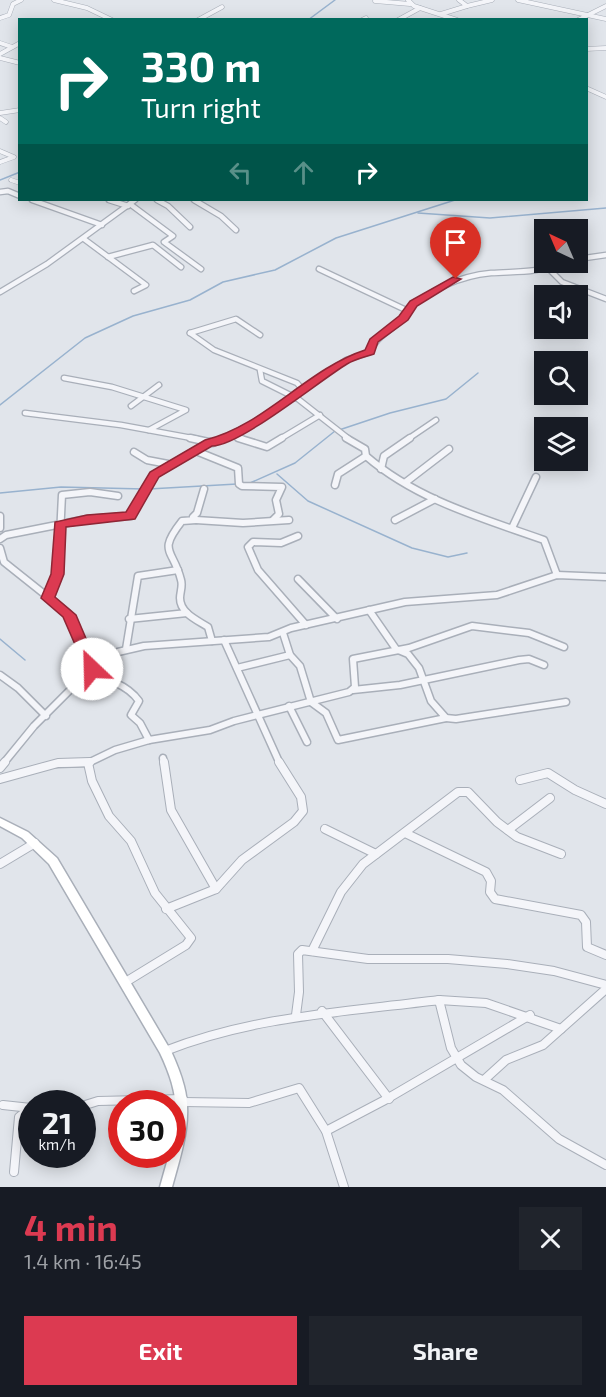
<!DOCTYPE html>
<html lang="en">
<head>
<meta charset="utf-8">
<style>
	body { margin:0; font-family:"Exo 2",sans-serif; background:#20242c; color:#f1f3f6; height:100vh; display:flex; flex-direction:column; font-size:22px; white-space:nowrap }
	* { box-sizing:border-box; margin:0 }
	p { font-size:20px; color:#9ea1a6 }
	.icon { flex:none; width:33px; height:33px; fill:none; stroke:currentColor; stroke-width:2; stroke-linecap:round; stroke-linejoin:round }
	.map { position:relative; height:1187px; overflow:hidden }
	.side { display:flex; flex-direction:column; background:#171b24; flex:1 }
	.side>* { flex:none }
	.guide { position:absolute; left:18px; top:18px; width:570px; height:183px; border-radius:0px; box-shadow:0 3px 15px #0003; background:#00695c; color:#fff; overflow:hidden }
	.needle { width:39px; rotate:316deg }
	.controls { position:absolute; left:534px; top:219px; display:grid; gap:12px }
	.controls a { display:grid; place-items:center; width:54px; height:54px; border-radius:0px; background:#171b24; box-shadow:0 3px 15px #0003; font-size:30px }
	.speed { position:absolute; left:18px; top:1090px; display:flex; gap:12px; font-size:30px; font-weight:700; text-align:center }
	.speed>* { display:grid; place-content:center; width:78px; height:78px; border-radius:50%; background:#171b24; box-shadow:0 3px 15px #0003; line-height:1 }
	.speed small { font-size:15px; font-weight:400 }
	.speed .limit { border:9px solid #d22; background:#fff; color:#111 }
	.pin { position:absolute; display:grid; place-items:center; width:51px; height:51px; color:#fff; margin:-62px -26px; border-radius:50% 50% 50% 0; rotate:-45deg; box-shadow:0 0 6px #0007 }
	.pin .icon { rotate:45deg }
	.me { position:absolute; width:66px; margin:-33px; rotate:336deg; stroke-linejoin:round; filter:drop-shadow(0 0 4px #0008) }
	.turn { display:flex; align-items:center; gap:21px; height:126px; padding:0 24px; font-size:27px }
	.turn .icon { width:78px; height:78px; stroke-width:2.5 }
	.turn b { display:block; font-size:42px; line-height:51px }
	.lanes { display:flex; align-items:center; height:57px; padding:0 24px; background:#0003; justify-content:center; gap:30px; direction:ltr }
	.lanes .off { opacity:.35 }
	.round { display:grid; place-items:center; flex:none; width:63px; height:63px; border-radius:0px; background:#20242c }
	.overview { display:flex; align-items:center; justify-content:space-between; height:102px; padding:0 24px }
	h1 { font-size:36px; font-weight:700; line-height:45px; color:#dc3a51 }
	.cta { display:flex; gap:12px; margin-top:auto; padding:12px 24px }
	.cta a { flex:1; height:69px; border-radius:0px; background:#dc3a51; color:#fff; font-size:24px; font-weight:700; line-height:69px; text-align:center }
	.cta a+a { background:#20242c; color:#f1f3f6 }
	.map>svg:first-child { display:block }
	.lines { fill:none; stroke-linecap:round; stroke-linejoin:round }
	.stream { stroke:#98b2ce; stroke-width:1.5 }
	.minor-far3-casing { stroke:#a9afb9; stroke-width:5 }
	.minor-far2-casing { stroke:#a9afb9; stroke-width:7 }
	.minor-far1-casing { stroke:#a9afb9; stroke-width:9 }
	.minor-casing { stroke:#a9afb9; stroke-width:10 }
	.secondary-casing { stroke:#a9afb9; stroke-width:3 }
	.minor-far3 { stroke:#f4f5f9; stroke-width:4 }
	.minor-far2 { stroke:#f4f5f9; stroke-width:4.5 }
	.minor-far1 { stroke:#f4f5f9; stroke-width:6 }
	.minor { stroke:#f4f5f9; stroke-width:8 }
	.secondary { fill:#fff; fill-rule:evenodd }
	.route { fill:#dc3a51; stroke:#8f2635; stroke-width:1.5 }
</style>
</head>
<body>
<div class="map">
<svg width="606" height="1187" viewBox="0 0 606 1187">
	<rect width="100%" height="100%" fill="#e1e5eb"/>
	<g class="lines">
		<!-- stream -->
		<g class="stream">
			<path d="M308,20L335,0"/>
			<path d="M0,180L20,172"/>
			<path d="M418,213L490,218L606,208"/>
			<path d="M0,405L85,338L133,316L190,300L223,282L275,270L336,238L455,200"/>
			<path d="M339,430L390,413L446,399L478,373"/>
			<path d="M277,474L308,501L412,548L448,557L467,553"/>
			<path d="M250,483L295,463L335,431"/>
			<path d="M149,489L237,484"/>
			<path d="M0,493L61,487L144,489"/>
			<path d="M0,639L25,660"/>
		</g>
		<defs>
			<g id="minor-far3">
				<path d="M54,0L87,8L112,20"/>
				<path d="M408,0L414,6L457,20"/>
				<path d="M518,0L606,19"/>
				<path d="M375,1L410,4"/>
				<path d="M467,6L492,0"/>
				<path d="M441,14L467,6L459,0"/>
				<path d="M0,18L9,15L13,4L21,0"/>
				<path d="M198,20L222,7"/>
				<path d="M362,20L366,18"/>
				<path d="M398,20L420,8"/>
				<path d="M578,20L606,6"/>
				<path d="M0,43L12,47"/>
				<path d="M586,49L606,48"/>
				<path d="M0,54L20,43"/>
				<path d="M0,58L20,63"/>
				<path d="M586,88L606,97"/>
				<path d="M0,113L20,110"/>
				<path d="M0,118L6,122"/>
				<path d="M0,151L14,157L0,162"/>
				<path d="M11,180L20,183"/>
			</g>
			<g id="minor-far2">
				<path d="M0,192L8,191L20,196"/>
				<path d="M32,200L102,225"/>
				<path d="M109,200L128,206"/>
				<path d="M157,200L168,206L190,227"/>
				<path d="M194,200L221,216L236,230"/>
				<path d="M130,204L173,236L164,242L201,269"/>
				<path d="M84,239L146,285L134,291"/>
				<path d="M108,257L153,245L181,267"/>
				<path d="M578,259L606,255"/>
				<path d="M548,268L562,282L606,299"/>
				<path d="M0,292L47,264L135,200"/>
				<path d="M406,310C432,290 458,276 491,273C515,271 538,274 560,262"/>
				<path d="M190,333L236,319L260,335"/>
				<path d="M190,333L214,350L297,383L303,390L250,425L221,439"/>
				<path d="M260,370L262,381L298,399L349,439"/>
				<path d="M64,378L112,387L186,410L149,430"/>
				<path d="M303,390L346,360L370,352C377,333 401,328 406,310L319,269"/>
				<path d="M131,406L159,385"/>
				<path d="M25,413L121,425L197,439"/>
				<path d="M230,435L243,439"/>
				<path d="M280,439L320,415"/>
				<path d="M408,439L436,420"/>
			</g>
			<g id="minor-far1">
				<path d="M190,438L213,443L224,438"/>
				<path d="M238,438L267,447L282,438"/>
				<path d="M346,438L365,449L366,456C417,500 482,518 544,540L557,575"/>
				<path d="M196,451L238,468L239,484L242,486L282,487L276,500L279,514L273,520"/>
				<path d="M134,452L147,460L168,464"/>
				<path d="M381,469L384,456L410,438"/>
				<path d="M406,482L449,449"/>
				<path d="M335,485L338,474L366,456"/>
				<path d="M204,489L197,513L193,517L196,520L182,521C157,553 173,548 181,580C183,586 180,592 180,598C180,613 197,620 208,627L212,641"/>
				<path d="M0,516V528"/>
				<path d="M196,520L243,523L289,520"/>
				<path d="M395,520L435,499"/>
				<path d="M512,528L536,477"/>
				<path d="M298,536L281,543L253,542L248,547L258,570L306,625"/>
				<path d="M0,539L6,535L87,519L131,516L154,475L210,442"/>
				<path d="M0,548L4,562L68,613L92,669"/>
				<path d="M298,579L337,619"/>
				<path d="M48,598L58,575L62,495L90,492L118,496"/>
				<path d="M369,610L396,649L408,654L419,668L431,701L446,718L456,719L566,702"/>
				<path d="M129,619L187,613"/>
				<path d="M283,633L290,655L300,666L311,702L326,713L338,740L446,718"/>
				<path d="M224,640L280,764"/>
				<path d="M126,649L138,576L178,570"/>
				<path d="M237,668L290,655"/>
				<path d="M86,674C105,678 127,684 139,701L131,715L140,723L149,740"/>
				<path d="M0,675L18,688L46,716"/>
				<path d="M353,690L400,685L519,660L529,659L544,665"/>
				<path d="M289,706L307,742"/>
				<path d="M163,758L164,764"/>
				<path d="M3,764L34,726L86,674L118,652L144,646L269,637L291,628L405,602L497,595L557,575L606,577"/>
				<path d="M56,764L88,763L115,750L149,740L210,730L234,721L349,692L355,687L353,659L409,648L472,626L529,633L564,647"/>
			</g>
			<g id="minor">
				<path d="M164,762L171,810L216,889L166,909"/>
				<path d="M88,763L92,781L109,816L131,841L155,893L191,938L186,945L124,983"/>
				<path d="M0,768L5,762"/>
				<path d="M0,779L58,763L90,762"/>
				<path d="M520,780L548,773L575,790L606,804"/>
				<path d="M325,829L376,854"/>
				<path d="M508,830L550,798"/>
				<path d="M405,833L486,872L491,881L490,892L495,899L581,915L586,922L587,947L606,955"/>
				<path d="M0,864L35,843"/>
				<path d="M216,889L242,860L294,822L303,811L301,797L279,762"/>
				<path d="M312,951L341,892L363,864L458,792H468L497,822L517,837L561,854"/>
				<path d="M439,1000L486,1003L561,1029"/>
				<path d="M322,1011L389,1099"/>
				<path d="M296,1015L299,992L298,954L302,950L368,959H448L507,964L554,971L606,985"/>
				<path d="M165,1051C253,1016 346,1012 439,1000L451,1048L461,1065L476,1077L503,1090L559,1139L606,1165"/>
				<path d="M484,1080L506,1060L543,1045L606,989"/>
				<path d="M183,1102L249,1103L299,1088L326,1131L344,1187"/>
				<path d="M3,1105L31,1108"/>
				<path d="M82,1106L98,1101L183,1099"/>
				<path d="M326,1131L385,1100L530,1015"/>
				<path d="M14,1172L19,1117L31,1108"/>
			</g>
			<path id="secondary" d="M0,818L28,832L57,858L171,1051C176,1062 181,1074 184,1086C193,1120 181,1154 172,1187H160L169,1155H172C172,1142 175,1130 176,1117C177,1094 170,1074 160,1053L49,864L22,838L0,826Z"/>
		</defs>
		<!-- minor-far3 casing -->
		<use href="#minor-far3" class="minor-far3-casing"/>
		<!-- minor-far2 casing -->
		<use href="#minor-far2" class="minor-far2-casing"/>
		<!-- minor-far1 casing -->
		<use href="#minor-far1" class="minor-far1-casing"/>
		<!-- minor casing -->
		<use href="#minor" class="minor-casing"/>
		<!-- secondary casing -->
		<use href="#secondary" class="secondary-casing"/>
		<!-- minor-far3 -->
		<use href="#minor-far3" class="minor-far3"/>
		<!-- minor-far2 -->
		<use href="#minor-far2" class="minor-far2"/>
		<!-- minor-far1 -->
		<use href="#minor-far1" class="minor-far1"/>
		<!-- minor -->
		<use href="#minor" class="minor"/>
		<!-- secondary -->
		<use href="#secondary" class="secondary"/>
	</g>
	<!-- route -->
	<path class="route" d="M453,277L461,279L417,306L408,320L378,342L374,354C365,357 355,359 347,364C319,381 240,446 212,446L159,477L135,519L66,527L64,574L55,597L76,615L99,669L92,673L87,672L63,617L41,598L51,574L55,522L87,515L126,512L150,472L205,440C264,426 307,369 365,350L370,339L399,316L410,301Z"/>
</svg>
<div class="controls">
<a><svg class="needle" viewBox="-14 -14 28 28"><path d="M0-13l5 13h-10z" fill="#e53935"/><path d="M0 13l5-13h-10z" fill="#9ea1a6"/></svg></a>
<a><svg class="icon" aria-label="sound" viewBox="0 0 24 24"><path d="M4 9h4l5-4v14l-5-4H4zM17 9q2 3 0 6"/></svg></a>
<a><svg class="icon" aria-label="search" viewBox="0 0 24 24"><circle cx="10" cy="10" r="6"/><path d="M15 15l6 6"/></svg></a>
<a><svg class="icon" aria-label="layers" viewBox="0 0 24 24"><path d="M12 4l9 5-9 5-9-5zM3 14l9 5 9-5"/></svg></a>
</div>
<div class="speed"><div>21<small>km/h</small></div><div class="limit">30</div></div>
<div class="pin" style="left:456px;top:279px;background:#d93025"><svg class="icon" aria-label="arrive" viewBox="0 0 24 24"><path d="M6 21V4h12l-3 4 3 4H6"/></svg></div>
<svg class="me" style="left:92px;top:669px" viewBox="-20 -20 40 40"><circle r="19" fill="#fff"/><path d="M0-13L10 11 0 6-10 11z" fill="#dc3a51"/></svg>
<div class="guide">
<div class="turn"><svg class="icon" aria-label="right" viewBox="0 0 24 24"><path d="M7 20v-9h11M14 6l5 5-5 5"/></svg><div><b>330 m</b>Turn right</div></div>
<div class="lanes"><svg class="icon off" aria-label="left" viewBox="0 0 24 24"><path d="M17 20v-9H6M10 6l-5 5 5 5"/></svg><svg class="icon off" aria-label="ahead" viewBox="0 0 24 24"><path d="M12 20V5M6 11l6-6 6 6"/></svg><svg class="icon" aria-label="right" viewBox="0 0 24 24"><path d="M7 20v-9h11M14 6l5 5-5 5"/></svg></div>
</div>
</div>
<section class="side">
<div class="overview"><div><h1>4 min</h1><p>1.4 km · 16:45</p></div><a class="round"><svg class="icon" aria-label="close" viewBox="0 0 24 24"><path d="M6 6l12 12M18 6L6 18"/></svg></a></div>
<div class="cta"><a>Exit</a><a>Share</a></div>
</section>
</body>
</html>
